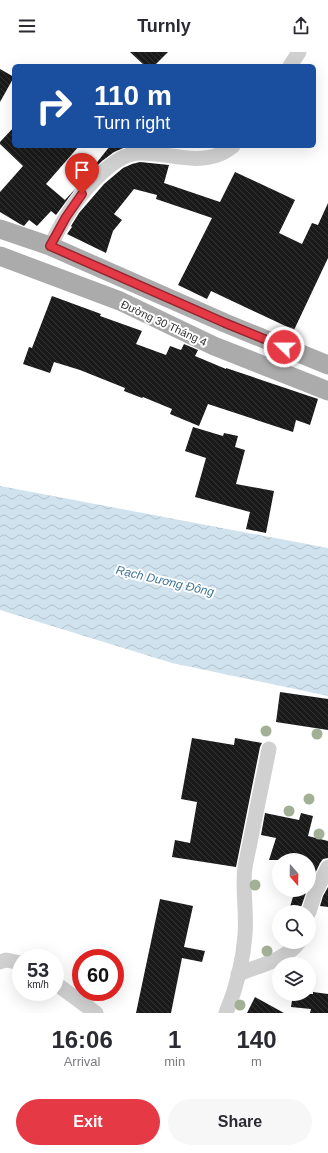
<!DOCTYPE html>
<html lang="en">
<head>
<meta charset="utf-8">
<style>
	body { margin:0; font-family:Helvetica,sans-serif; background:#f7f7f7; color:#2b2b33; height:100vh; display:flex; flex-direction:column; font-size:15px; white-space:nowrap }
	* { box-sizing:border-box; margin:0 }
	p { font-size:13px; color:#7c7c81 }
	.icon { flex:none; width:22px; height:22px; fill:none; stroke:currentColor; stroke-width:2; stroke-linecap:round; stroke-linejoin:round }
	.map { position:relative; height:961px; overflow:hidden }
	.details { display:flex; flex-direction:column; background:#fff; flex:1 }
	.details>* { flex:none }
	.banner { position:absolute; left:12px; top:12px; width:304px; height:84px; border-radius:6px; box-shadow:0 4px 16px #0002; background:#1a4fa0; color:#fff; overflow:hidden }
	.needle { width:26px; rotate:160deg }
	.tools { position:absolute; left:272px; top:801px; display:grid; gap:8px }
	.tools a { display:grid; place-items:center; width:44px; height:44px; border-radius:50%; background:#fff; box-shadow:0 4px 16px #0002; font-size:20px }
	.speed { position:absolute; left:12px; top:897px; display:flex; gap:8px; font-size:20px; font-weight:700; text-align:center }
	.speed>* { display:grid; place-content:center; width:52px; height:52px; border-radius:50%; background:#fff; box-shadow:0 4px 16px #0002; line-height:1 }
	.speed small { font-size:10px; font-weight:400 }
	.speed .limit { border:6px solid #d22; background:#fff; color:#111 }
	.pin { position:absolute; display:grid; place-items:center; width:34px; height:34px; color:#fff; margin:-41px -17px; border-radius:50% 50% 50% 0; rotate:-45deg; box-shadow:0 0 4px #0007 }
	.pin .icon { rotate:45deg }
	.me { position:absolute; width:44px; margin:-22px; rotate:292deg; stroke-linejoin:round; filter:drop-shadow(0 0 3px #0008) }
	.turn { display:flex; align-items:center; gap:14px; height:84px; padding:0 16px; font-size:18px }
	.turn .icon { width:52px; height:52px; stroke-width:2.5 }
	.turn b { display:block; font-size:28px; line-height:34px }
	.eta { display:flex; justify-content:space-evenly; align-items:center; height:68px; text-align:center }
	.eta b { font-size:24px; font-weight:800; line-height:28px }
	.cta { display:flex; gap:8px; margin-top:auto; padding:8px 16px }
	.cta a { flex:1; height:46px; border-radius:24px; background:#e63946; color:#fff; font-size:16px; font-weight:800; line-height:46px; text-align:center }
	.cta a+a { background:#f7f7f7; color:#2b2b33 }
	header { display:flex; justify-content:space-between; align-items:center; height:52px; padding:0 16px; background:#fff; font-size:18px; font-weight:800 }
	.map>svg:first-child { display:block }
	.water { fill:url(#water-waves) }
	.building { fill:url(#building-back-hatch) }
	.lines { fill:none; stroke-linecap:round; stroke-linejoin:round }
	.minor { stroke:#d0d0d0; stroke-width:15 }
	.major { stroke:#ababab; stroke-width:19 }
	.tree { fill:#a2b095 }
	.route-casing { stroke:#96252e; stroke-width:10 }
	.route { stroke:#e63946; stroke-width:7 }
	.labels { text-anchor:middle; stroke-width:4; stroke-linejoin:round; paint-order:stroke }
	.street-label { font-size:11px; fill:#333; stroke:#fff }
	.water-label { font-size:12px; font-style:italic; fill:#3f7597; stroke:#fff }
</style>
</head>
<body>
<header><svg class="icon" aria-label="menu" viewBox="0 0 24 24"><path d="M4 6h16M4 12h16M4 18h16"/></svg>Turnly<svg class="icon" aria-label="share" viewBox="0 0 24 24"><path d="M12 15V3M7 8l5-5 5 5M5 13v7h14v-7"/></svg></header>
<div class="map">
<svg width="328" height="961" viewBox="0 0 328 961">
	<defs>
		<pattern id="water-waves" width="16" height="10" patternUnits="userSpaceOnUse"><rect width="16" height="10" fill="#cfe2ee"/><path d="M0 5q4-4 8 0t8 0" fill="none" stroke="#b2c2cd"/></pattern>
		<pattern id="building-back-hatch" width="6" height="6" patternUnits="userSpaceOnUse"><rect width="6" height="6" fill="#1a1a1a"/><path d="M-1 5l2 2M0 0l6 6M5-1l2 2" fill="none" stroke="#333"/></pattern>
	</defs>
	<rect width="100%" height="100%" fill="#fff"/>
	<!-- water -->
	<path class="water" d="M0,434L328,496V644L172,611L0,558Z"/>
	<!-- building -->
	<g class="building">
		<path d="M130,0H168L154,14H145Z"/>
		<path d="M0,17L14,25L0,50Z"/>
		<path d="M14,75V94H79L46,132L65,148L76,136L56,163L51,159L37,174L29,168L24,174L20,172L0,160V140L23,114L0,92V90Z"/>
		<path d="M110,94H128L114,100L102,109L82,129Z"/>
		<path d="M140,110L169,113L164,131L220,150L235,120L295,148L279,181L302,192L312,171L318,173L328,151V206L294,278L211,239L207,247L178,233L212,166L156,147L157,143L134,137L114,162L122,168L113,179L106,201L67,182L72,175L71,174L79,161L104,132L123,116L132,112Z"/>
		<path d="M52,244L101,262L100,264L142,279L136,292L166,303L170,294L181,298L184,292L198,298L195,304L226,317V316L318,347L310,373L296,368L293,380L208,352L199,374L170,362L172,357L143,345L142,346L124,339L125,336L80,318L54,310L50,321L23,312L29,295L32,296Z"/>
		<path d="M193,375L223,384L224,381L238,384L235,395L245,398L236,432L274,439L266,481L246,477L250,460L195,445L206,406L185,399Z"/>
		<path d="M280,640L328,647V678L276,670Z"/>
		<path d="M192,686L234,693L235,686L262,691L260,695L236,815L172,805L175,788L190,791L197,750L181,747Z"/>
		<path d="M265,761L299,768L301,761L313,764L308,784L328,789V806L323,807L320,811L312,828L309,827V808H269L276,786L261,783Z"/>
		<path d="M328,835V855L320,854L323,844Z"/>
		<path d="M295,838H307L300,858L290,855Z"/>
		<path d="M160,847L193,854L184,895L205,899L202,910L182,906L171,961H136Z"/>
		<path d="M313,940L328,942V961H310L311,957L291,955L293,942H313Z"/>
		<path d="M255,945L284,961H247Z"/>
	</g>
	<g class="lines">
		<!-- minor -->
		<g class="minor">
			<path d="M290,14L299,0"/>
			<path d="M50,194C55,185 60,174 66,165C79,143 112,102 139,101C166,100 195,113 220,102C225,100 229,97 233,94"/>
			<path d="M309,860L315,841L328,815"/>
			<path d="M0,910L6,908L21,911"/>
			<path d="M238,922C258,914 286,908 299,890"/>
			<path d="M55,931L96,961"/>
			<path d="M226,961C236,937 243,909 245,883C247,860 242,837 245,815L269,697"/>
		</g>
		<!-- major -->
		<g class="major">
			<path d="M0,177L50,194L225,271L328,313"/>
			<path d="M0,204L120,249L214,294L328,339"/>
		</g>
	</g>
	<!-- trees -->
	<g class="tree">
		<circle cx="266" cy="679" r="5.5"/>
		<circle cx="317" cy="682" r="5.5"/>
		<circle cx="309" cy="747" r="5.5"/>
		<circle cx="289" cy="759" r="5.5"/>
		<circle cx="319" cy="782" r="5.5"/>
		<circle cx="255" cy="833" r="5.5"/>
		<circle cx="267" cy="899" r="5.5"/>
		<circle cx="240" cy="953" r="5.5"/>
	</g>
	<g class="lines">
		<defs>
			<path id="route" d="M82,142L66,165L50,194L225,271L284,295"/>
		</defs>
		<!-- route casing -->
		<use href="#route" class="route-casing"/>
		<!-- route -->
		<use href="#route" class="route"/>
	</g>
	<g class="labels">
		<!-- street labels -->
		<g class="street-label">
			<text transform="translate(164 271) rotate(25)" y="4">Đường 30 Tháng 4</text>
		</g>
		<!-- water labels -->
		<g class="water-label">
			<text transform="translate(165 529) rotate(13)" y="4">Rạch Dương Đông</text>
		</g>
	</g>
</svg>
<div class="tools">
<a><svg class="needle" viewBox="-14 -14 28 28"><path d="M0-13l5 13h-10z" fill="#e53935"/><path d="M0 13l5-13h-10z" fill="#7c7c81"/></svg></a>
<a><svg class="icon" aria-label="search" viewBox="0 0 24 24"><circle cx="10" cy="10" r="6"/><path d="M15 15l6 6"/></svg></a>
<a><svg class="icon" aria-label="layers" viewBox="0 0 24 24"><path d="M12 4l9 5-9 5-9-5zM3 14l9 5 9-5"/></svg></a>
</div>
<div class="speed"><div>53<small>km/h</small></div><div class="limit">60</div></div>
<div class="pin" style="left:82px;top:142px;background:#d93025"><svg class="icon" aria-label="arrive" viewBox="0 0 24 24"><path d="M6 21V4h12l-3 4 3 4H6"/></svg></div>
<svg class="me" style="left:284px;top:295px" viewBox="-20 -20 40 40"><circle r="17" fill="#e63946" stroke="#fff" stroke-width="3"/><path d="M0-11L8 9 0 5-8 9z" fill="#fff"/></svg>
<div class="banner">
<div class="turn"><svg class="icon" aria-label="right" viewBox="0 0 24 24"><path d="M7 20v-9h11M14 6l5 5-5 5"/></svg><div><b>110 m</b>Turn right</div></div>
</div>
</div>
<section class="details">
<div class="eta">
<div><b>16:06</b><p>Arrival</p></div>
<div><b>1</b><p>min</p></div>
<div><b>140</b><p>m</p></div>
</div>
<div class="cta"><a>Exit</a><a>Share</a></div>
</section>
</body>
</html>
